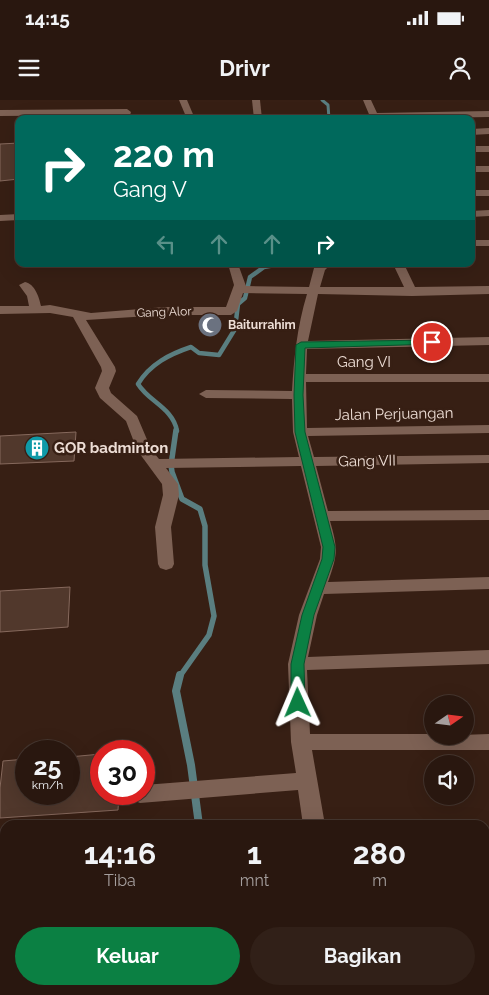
<!DOCTYPE html>
<html lang="id">
<head>
<meta charset="utf-8">
<style>
	body { margin:0; font-family:Raleway,sans-serif; background:#312018; color:#f1f3f6; height:100vh; display:flex; flex-direction:column; font-size:19px; white-space:nowrap }
	* { box-sizing:border-box; margin:0 }
	p { font-size:16px; color:#a59f9e }
	.icon { flex:none; width:28px; height:28px; fill:none; stroke:currentColor; stroke-width:2; stroke-linecap:round; stroke-linejoin:round }
	.map { position:relative; flex:1; overflow:hidden }
	.sheet { position:absolute; left:0px; top:720px; width:490px; height:175px; display:flex; flex-direction:column; background:#29170f; border-radius:15px 15px 0 0; box-shadow:0 5px 20px #0002,0 0 0 1px #45362f }
	.sheet>* { flex:none }
	.hud { position:absolute; left:15px; top:15px; width:460px; height:152px; border-radius:10px; box-shadow:0 5px 20px #0002,0 0 0 1px #45362f; background:#00695c; color:#fff; overflow:hidden }
	.needle { width:32px; rotate:76deg }
	.tools { position:absolute; left:424px; top:595px; display:grid; gap:10px }
	.tools a { display:grid; place-items:center; width:50px; height:50px; border-radius:50%; background:#29170f; box-shadow:0 5px 20px #0002,0 0 0 1px #45362f; font-size:25px }
	.speed { position:absolute; left:15px; top:640px; display:flex; gap:10px; font-size:25px; font-weight:700; text-align:center }
	.speed>* { display:grid; place-content:center; width:65px; height:65px; border-radius:50%; background:#29170f; box-shadow:0 5px 20px #0002,0 0 0 1px #45362f; line-height:1 }
	.speed small { font-size:12px; font-weight:400 }
	.speed .limit { border:8px solid #d22; background:#fff; color:#111 }
	.pin { position:absolute; display:grid; place-items:center; width:42px; height:42px; color:#fff; margin:-21px; border:2px solid #fff; border-radius:50%; box-shadow:0 1px 5px #0007 }
	.me { position:absolute; width:55px; margin:-28px; rotate:359deg; stroke-linejoin:round; filter:drop-shadow(0 0 4px #0008) }
	.turn { display:flex; align-items:center; gap:18px; height:105px; padding:0 15px; font-size:22px }
	.turn .icon { width:65px; height:65px; stroke-width:2.5 }
	.turn b { display:block; font-size:35px; line-height:42px }
	.lanes { display:flex; align-items:center; height:48px; padding:0 15px; background:#0003; justify-content:center; gap:25px; direction:ltr }
	.lanes .off { opacity:.35 }
	.eta { display:flex; justify-content:space-evenly; align-items:center; height:85px; text-align:center }
	.eta b { font-size:30px; font-weight:700; line-height:35px }
	.primary-button { display:flex; gap:10px; margin-top:auto; padding:10px 15px }
	.primary-button a { flex:1; height:58px; border-radius:30px; background:#0b8043; color:#fff; font-size:20px; font-weight:700; line-height:58px; text-align:center }
	.primary-button a+a { background:#312018; color:#f1f3f6 }
	.status { display:flex; justify-content:space-between; align-items:center; height:35px; padding:0 25px; background:#29170f; direction:ltr }
	.status svg { height:14px; fill:currentColor }
	header { display:flex; justify-content:space-between; align-items:center; height:65px; padding:0 15px; background:#29170f; font-size:22px; font-weight:700 }
	.map>svg:first-child { display:block }
	.lines { fill:none; stroke-linecap:round; stroke-linejoin:round }
	.stream-far3 { stroke:#5a7e80; stroke-width:3 }
	.stream-far2 { stroke:#5a7e80; stroke-width:4.5 }
	.stream-far1 { stroke:#5a7e80; stroke-width:5.5 }
	.stream { stroke:#5a7e80; stroke-width:8 }
	.building { fill:#51382c; stroke:#86695d }
	.street { fill:#7d6154; fill-rule:evenodd }
	.route { fill:#0b8043; stroke:#07532c }
	.labels { text-anchor:middle; stroke-width:5; stroke-linejoin:round; paint-order:stroke }
	.far-street-label { font-size:12px; fill:#edddd5; stroke:#371f14 }
	.far-poi-label { font-size:12px; font-weight:bold; fill:#edddd5; stroke:#371f14; text-anchor:start }
	.street-label { font-size:15px; fill:#edddd5; stroke:#371f14 }
	.poi-label { font-size:15px; font-weight:bold; fill:#edddd5; stroke:#371f14; text-anchor:start }
</style>
</head>
<body>
<div class="status"><b>14:15</b><svg viewBox="0 0 49 12"><path d="M0 12V9h3v3zM5 12V6h3v6zM10 12V3h3v9zM15 12V0h3v12zM26 1h20v11H26zM47 4h2v5h-2z"/></svg></div>
<header><svg class="icon" aria-label="menu" viewBox="0 0 24 24"><path d="M4 6h16M4 12h16M4 18h16"/></svg>Drivr<svg class="icon" aria-label="person" viewBox="0 0 24 24"><circle cx="12" cy="8" r="4"/><path d="M4 21q1-7 8-7t8 7"/></svg></header>
<div class="map">
<svg width="489" height="895" viewBox="0 0 489 895">
	<rect width="100%" height="100%" fill="#371f14"/>
	<g class="lines">
		<!-- stream-far3 -->
		<path class="stream-far3" d="M322,0L328,5L329,19"/>
		<!-- stream-far2 -->
		<path class="stream-far2" d="M177,331C173,308 149,302 138,284C150,264 170,254 191,247L199,253L219,255L235,229L238,204L245,198L250,177L264,167L280,164"/>
		<!-- stream-far1 -->
		<path class="stream-far1" d="M176,330L171,365L172,372L182,399L200,409L205,426V465L214,516L209,535L180,576"/>
		<!-- stream -->
		<g class="stream">
			<path d="M180,575L176,591L191,665L199,725"/>
			<path d="M190,890V895"/>
		</g>
	</g>
	<!-- building -->
	<g class="building">
		<path d="M19,43V79L0,81V44Z"/>
		<path d="M76,332L74,361L0,364V336Z"/>
		<path d="M70,487L68,527L0,532V491Z"/>
		<path d="M101,654V694H119L118,710L0,718V688L3,661L26,659V694H69V657Z"/>
	</g>
	<g class="lines">
		<!-- street -->
		<g class="street">
			<path d="M179,0H187L195,19H187Z"/>
			<path d="M252,0H260L262,19H254Z"/>
			<path d="M363,0H371L377,13L489,11V17L371,19Z"/>
			<path d="M127,9L131,12L129,19H121L122,15L0,16V10Z"/>
			<path d="M489,28V34L471,35V29Z"/>
			<rect x="471" y="46" width="18" height="6"/>
			<rect x="471" y="66" width="18" height="6"/>
			<rect x="471" y="90" width="18" height="6"/>
			<path d="M489,110V116L471,117V111Z"/>
			<path d="M19,114V120L0,121V115Z"/>
			<rect x="471" y="140" width="18" height="6"/>
			<path d="M228,164H238L246,186L309,187L314,168L319,164H345L344,166L328,167L325,170L320,187H404L393,164H404L415,187L489,186V194L412,196L318,194L308,241L489,237V245L307,249L306,274H489V282H306L307,328L489,325V333L308,336L314,357L489,355V363L316,366L328,411L489,410V420L330,421C338,449 338,454 328,482L489,477V489L324,494L317,515L308,557L489,550V564L307,570L310,634H432V636L489,634V650H312L325,725H303L298,690L140,703L133,700L130,694H144V685L296,673L291,642L288,564L299,515L320,459L321,447L301,366L166,368L178,384L179,395L171,427L174,464L172,468L166,470L160,468L158,464L155,427L163,395L162,384L137,350L126,321L100,298L95,288L102,271L101,267L73,217L50,213L0,214V206H29L27,196L19,185L25,182C35,184 39,197 41,206L50,205L91,213L165,207H226L234,185ZM243,193L307,194C297,227 294,258 292,291L206,290L199,294L206,298L292,299L293,332L299,357L159,359L151,349L137,316L111,293L109,288L116,271L115,267L86,220L165,215H231L237,211Z"/>
			<path d="M489,730V748L485,749V731Z"/>
			<rect x="485" y="852" width="4" height="22"/>
			<rect x="0" y="866" width="5" height="24"/>
			<path d="M331,890H355L356,895H332Z"/>
		</g>
	</g>
	<!-- route -->
	<path class="route" d="M432,240L436,241V244L305,248L303,295L305,332L335,447L334,459L314,515L304,564L305,603L303,607H293L291,603V564L302,515L322,459L323,447L295,332L294,295L296,245L301,242Z"/>
	<!-- icons -->
	<defs>
		<symbol id="mosque-disc" viewBox="-11 -11 22 22"><circle r="9.5" fill="#6b7280" stroke="#371f14"/><path d="M3.5-4.9A6 6 0 1 0 3.5 4.9A5 5 0 1 1 3.5-4.9Z" fill="#fff"/></symbol>
		<symbol id="building-disc" viewBox="-11 -11 22 22"><circle r="9.5" fill="#0f9aa8" stroke="#371f14"/><path d="M-4-6H4V6H1V3H-1V6H-4ZM-2.5-4.3h1.7v1.8h-1.7ZM.8-4.3h1.7v1.8H.8ZM-2.5-1h1.7V.8h-1.7ZM.8-1h1.7V.8H.8Z" fill="#fff"/></symbol>
	</defs>
	<g fill-rule="evenodd">
		<use href="#mosque-disc" x="196" y="211" width="28" height="28"/>
		<use href="#building-disc" x="23" y="334" width="28" height="28"/>
	</g>
	<g class="labels">
		<!-- far-street labels -->
		<g class="far-street-label">
			<text transform="translate(164 212) rotate(-2)" y="4">Gang Alor</text>
		</g>
		<!-- far-poi labels -->
		<g class="far-poi-label">
			<text x="228" y="229">Baiturrahim</text>
		</g>
		<!-- street labels -->
		<g class="street-label">
			<text x="364" y="267">Gang VI</text>
			<text transform="translate(394 314) rotate(-1)" y="5">Jalan Perjuangan</text>
			<text transform="translate(367 361) rotate(-1)" y="5">Gang VII</text>
		</g>
		<!-- poi labels -->
		<g class="poi-label">
			<text x="54" y="353">GOR badminton</text>
		</g>
	</g>
</svg>
<div class="tools">
<a><svg class="needle" viewBox="-14 -14 28 28"><path d="M0-13l5 13h-10z" fill="#e53935"/><path d="M0 13l5-13h-10z" fill="#a59f9e"/></svg></a>
<a><svg class="icon" aria-label="sound" viewBox="0 0 24 24"><path d="M4 9h4l5-4v14l-5-4H4zM17 9q2 3 0 6"/></svg></a>
</div>
<div class="speed"><div>25<small>km/h</small></div><div class="limit">30</div></div>
<div class="pin" style="left:432px;top:242px;background:#d93025"><svg class="icon" aria-label="arrive" viewBox="0 0 24 24"><path d="M6 21V4h12l-3 4 3 4H6"/></svg></div>
<svg class="me" style="left:298px;top:603px" viewBox="-20 -20 40 40"><path d="M0-17L14 15 0 8-14 15z" fill="#0b8043" stroke="#fff" stroke-width="4"/></svg>
<div class="hud">
<div class="turn"><svg class="icon" aria-label="right" viewBox="0 0 24 24"><path d="M7 20v-9h11M14 6l5 5-5 5"/></svg><div><b>220 m</b>Gang V</div></div>
<div class="lanes"><svg class="icon off" aria-label="left" viewBox="0 0 24 24"><path d="M17 20v-9H6M10 6l-5 5 5 5"/></svg><svg class="icon off" aria-label="ahead" viewBox="0 0 24 24"><path d="M12 20V5M6 11l6-6 6 6"/></svg><svg class="icon off" aria-label="ahead" viewBox="0 0 24 24"><path d="M12 20V5M6 11l6-6 6 6"/></svg><svg class="icon" aria-label="right" viewBox="0 0 24 24"><path d="M7 20v-9h11M14 6l5 5-5 5"/></svg></div>
</div>
<section class="sheet">
<div class="eta">
<div><b>14:16</b><p>Tiba</p></div>
<div><b>1</b><p>mnt</p></div>
<div><b>280</b><p>m</p></div>
</div>
<div class="primary-button"><a>Keluar</a><a>Bagikan</a></div>
</section>
</div>
</body>
</html>
